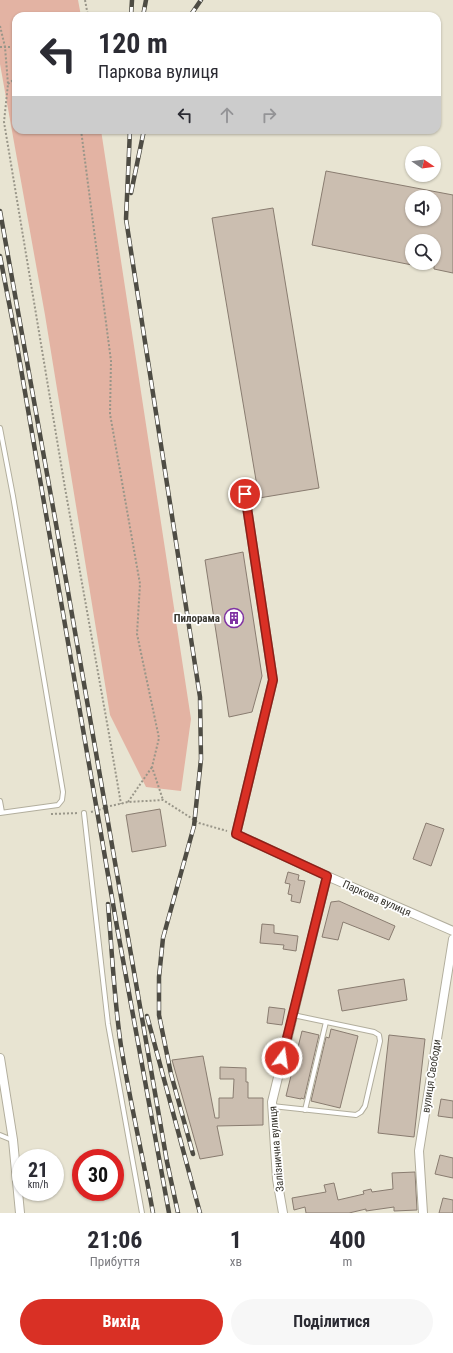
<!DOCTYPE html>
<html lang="uk">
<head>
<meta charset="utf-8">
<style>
	body { margin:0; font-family:"Roboto Condensed",sans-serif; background:#f7f7f7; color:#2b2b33; height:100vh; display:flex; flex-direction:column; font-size:15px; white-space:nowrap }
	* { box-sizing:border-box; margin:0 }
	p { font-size:13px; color:#7c7c81 }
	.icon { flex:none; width:22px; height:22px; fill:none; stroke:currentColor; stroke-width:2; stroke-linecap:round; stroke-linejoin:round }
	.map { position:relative; height:1213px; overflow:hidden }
	.side { display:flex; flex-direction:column; background:#fff; flex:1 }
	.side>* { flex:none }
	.banner { position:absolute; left:12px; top:12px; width:429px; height:122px; border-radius:12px; box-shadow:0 1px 3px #0004; background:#fff; color:#2b2b33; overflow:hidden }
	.needle { width:26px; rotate:103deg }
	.controls { position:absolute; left:405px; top:146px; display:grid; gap:8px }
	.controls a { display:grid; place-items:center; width:36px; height:36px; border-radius:50%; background:#fff; box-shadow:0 1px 3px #0004; font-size:20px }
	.speed { position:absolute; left:12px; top:1149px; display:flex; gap:8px; font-size:20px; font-weight:700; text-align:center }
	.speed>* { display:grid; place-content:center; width:52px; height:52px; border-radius:50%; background:#fff; box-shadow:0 1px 3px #0004; line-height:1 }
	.speed small { font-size:10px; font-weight:400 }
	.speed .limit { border:6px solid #d22; background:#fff; color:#111 }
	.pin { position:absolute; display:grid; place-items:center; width:34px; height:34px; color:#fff; margin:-17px; border:2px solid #fff; border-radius:50%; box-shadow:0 1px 4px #0007 }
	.me { position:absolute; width:44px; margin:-22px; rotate:14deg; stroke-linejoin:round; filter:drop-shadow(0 0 3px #0008) }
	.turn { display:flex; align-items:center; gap:14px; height:84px; padding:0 20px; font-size:18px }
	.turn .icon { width:52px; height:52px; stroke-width:2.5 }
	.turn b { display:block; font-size:28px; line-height:34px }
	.lanes { display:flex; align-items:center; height:38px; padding:0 20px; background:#0003; justify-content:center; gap:20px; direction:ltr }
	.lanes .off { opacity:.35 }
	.eta { display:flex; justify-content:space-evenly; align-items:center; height:68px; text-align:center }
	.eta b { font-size:24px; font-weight:700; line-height:28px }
	.action { display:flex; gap:8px; margin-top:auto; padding:8px 20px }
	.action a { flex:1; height:46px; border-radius:24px; background:#d93025; color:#fff; font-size:16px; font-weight:700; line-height:46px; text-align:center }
	.action a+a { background:#f7f7f7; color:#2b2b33 }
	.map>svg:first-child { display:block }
	.green { fill:#e3b3a3 }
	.building { fill:#cbbeb0; stroke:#897c70; fill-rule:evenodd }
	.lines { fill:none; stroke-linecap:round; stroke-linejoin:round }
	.service-casing { stroke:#b2ae9d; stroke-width:6 }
	.minor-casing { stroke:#b2ae9d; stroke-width:10 }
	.path { stroke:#999689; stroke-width:2; stroke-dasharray:2 2; stroke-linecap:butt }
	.service { stroke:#fff; stroke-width:4 }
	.minor { stroke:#fff; stroke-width:8 }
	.rail-casing { stroke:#4e4c44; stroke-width:4.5 }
	.rail { stroke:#fff; stroke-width:3; stroke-dasharray:9; stroke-linecap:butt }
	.route-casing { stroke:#8d1f18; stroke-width:10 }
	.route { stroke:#d93025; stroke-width:7 }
	.labels { text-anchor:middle; stroke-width:3.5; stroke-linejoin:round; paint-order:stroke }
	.poi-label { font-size:11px; font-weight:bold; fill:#3a3831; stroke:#fff; text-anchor:end }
	.street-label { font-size:11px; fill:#3a3831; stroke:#fff }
</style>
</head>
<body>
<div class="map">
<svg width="453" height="1213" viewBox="0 0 453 1213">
	<rect width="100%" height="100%" fill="#e8e4d2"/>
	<!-- green -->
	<path class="green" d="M0,0H78L81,16H16V130H101L191,719L181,791L146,787L110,715L45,315L0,64Z"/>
	<!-- building -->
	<g class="building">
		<path d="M326,171L453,195V273L434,269V241H412V265L312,245ZM412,197H434V219H412Z"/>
		<path d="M273,208L319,488L259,498L212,218Z"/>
		<path d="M243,552L262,676L252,712L229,717L205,560Z"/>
		<path d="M160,809L166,846L132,852L126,815Z"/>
		<path d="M426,823L444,829L431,866L413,859Z"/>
		<path d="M288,872L299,875L298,880L305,881L300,903L291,901L292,895L288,894L290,884L285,883Z"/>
		<path d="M339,901L395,926L389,940L343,922L338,940L322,937L331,902Z"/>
		<path d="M262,924L274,925V933L298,936L296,951L283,949L284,945L260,943Z"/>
		<path d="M404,979L407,1000L342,1011L338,990Z"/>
		<path d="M269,1007L285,1009L282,1025L267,1023Z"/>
		<path d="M331,1029L358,1036L340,1108L311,1101L326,1037L329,1038Z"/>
		<path d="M302,1031L319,1035L304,1099L301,1098V1099L286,1096Z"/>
		<path d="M389,1035L425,1039L414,1137L378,1133Z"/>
		<path d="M203,1056L215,1118H219V1098H233L234,1079H220V1067L246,1068V1082H248V1098H263V1125L217,1126L223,1155L200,1159L172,1060Z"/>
		<path d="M441,1099L453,1101V1118L438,1116Z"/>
		<path d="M440,1155L453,1158V1178L435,1174Z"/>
		<path d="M415,1172L417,1210L394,1211V1207L366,1211V1209L349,1213H306L305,1207L294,1210L292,1198L326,1192L324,1185L334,1183L338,1200L364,1194L363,1191L371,1189L372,1192L393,1189L392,1173Z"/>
		<path d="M443,1198L453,1200V1213H439Z"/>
	</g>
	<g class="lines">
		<defs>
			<g id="service">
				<path d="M0,428L13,496L63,792L62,800L58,805L0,813"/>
				<path d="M0,801L2,812"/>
				<path d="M84,813L108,1024L142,1213"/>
				<path d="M272,1106L356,1115L361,1112L365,1106L380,1041L379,1035L374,1032L293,1015"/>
				<path d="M305,1110L326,1022"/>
				<path d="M0,1135L12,1140"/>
			</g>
			<g id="minor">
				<path d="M245,494L273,680L236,834L327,876L453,931"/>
				<path d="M0,1058L13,1140L20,1213"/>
				<path d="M283,1213L277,1179L272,1102L327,876"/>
				<path d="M423,1213L419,1151L453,939"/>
			</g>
		</defs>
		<!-- service casing -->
		<use href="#service" class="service-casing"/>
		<!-- minor casing -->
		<use href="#minor" class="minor-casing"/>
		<!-- path -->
		<g class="path">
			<path d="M85,0L88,16"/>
			<path d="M0,26L5,47L8,84L4,122L65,488L109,734L121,804"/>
			<path d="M0,47H16"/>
			<path d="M8,84L16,78"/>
			<path d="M81,130L111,361L110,414L140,584L137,634L159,738L152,767L163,800"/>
			<path d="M128,802L152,767"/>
			<path d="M91,812L102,809L106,807L128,802L163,800L199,823L227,831"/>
			<path d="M51,814L79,813"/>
		</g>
		<!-- service -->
		<use href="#service" class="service"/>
		<!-- minor -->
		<use href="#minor" class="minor"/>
		<defs>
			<g id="rail">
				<path d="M131,16L132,0"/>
				<path d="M143,16L146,0"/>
				<path d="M190,16L201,0"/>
				<path d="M130,130L126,219L200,697L201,759L194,826L163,938L159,977V1015L171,1074L193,1154"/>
				<path d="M131,193L144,130"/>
				<path d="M0,211L66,580L167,1162L178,1213"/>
				<path d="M0,256L15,334L117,927L169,1213"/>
				<path d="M108,904C112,951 114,999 121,1046C130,1102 143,1157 153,1213"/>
				<path d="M147,1016L200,1213"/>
			</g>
		</defs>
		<!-- rail casing -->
		<use href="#rail" class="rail-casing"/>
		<!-- rail -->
		<use href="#rail" class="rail"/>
	</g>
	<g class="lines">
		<defs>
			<path id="route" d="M245,494L273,680L236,834L327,876L282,1058"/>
		</defs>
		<!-- route casing -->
		<use href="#route" class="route-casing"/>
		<!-- route -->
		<use href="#route" class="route"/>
	</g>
	<!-- icons -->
	<defs>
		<symbol id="building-ring" viewBox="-11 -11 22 22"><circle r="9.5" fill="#fff" stroke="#7f32a3" stroke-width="1.5"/><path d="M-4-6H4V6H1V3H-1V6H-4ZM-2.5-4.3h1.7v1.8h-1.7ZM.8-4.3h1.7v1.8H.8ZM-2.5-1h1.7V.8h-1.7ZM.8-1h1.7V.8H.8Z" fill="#7f32a3"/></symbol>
	</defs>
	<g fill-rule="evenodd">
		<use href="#building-ring" x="223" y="607" width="22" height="22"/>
	</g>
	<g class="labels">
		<!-- poi labels -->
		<g class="poi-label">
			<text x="220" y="622">Пилорама</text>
		</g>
		<!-- street labels -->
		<g class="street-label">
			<text transform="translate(377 898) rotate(24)" y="4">Паркова вулиця</text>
			<text transform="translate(431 1076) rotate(-81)" y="4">вулиця Свободи</text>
			<text transform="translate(276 1149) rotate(-95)" y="4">Залізнична вулиця</text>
		</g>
	</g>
</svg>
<div class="controls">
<a><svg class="needle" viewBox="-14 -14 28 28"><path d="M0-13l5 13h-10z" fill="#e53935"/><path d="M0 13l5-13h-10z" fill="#7c7c81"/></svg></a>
<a><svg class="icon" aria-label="sound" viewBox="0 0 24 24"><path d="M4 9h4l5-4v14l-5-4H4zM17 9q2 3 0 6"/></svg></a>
<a><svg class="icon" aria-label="search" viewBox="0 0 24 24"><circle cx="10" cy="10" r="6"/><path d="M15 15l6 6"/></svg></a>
</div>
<div class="speed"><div>21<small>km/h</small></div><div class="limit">30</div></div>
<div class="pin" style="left:245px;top:494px;background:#d93025"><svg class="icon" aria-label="arrive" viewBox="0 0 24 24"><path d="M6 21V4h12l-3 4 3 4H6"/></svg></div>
<svg class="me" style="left:282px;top:1058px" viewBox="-20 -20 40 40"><circle r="17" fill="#d93025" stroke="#fff" stroke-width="3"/><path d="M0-11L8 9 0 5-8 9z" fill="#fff"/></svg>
<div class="banner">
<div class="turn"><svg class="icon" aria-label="left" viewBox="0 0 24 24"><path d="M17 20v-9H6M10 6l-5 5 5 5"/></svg><div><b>120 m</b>Паркова вулиця</div></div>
<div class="lanes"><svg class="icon" aria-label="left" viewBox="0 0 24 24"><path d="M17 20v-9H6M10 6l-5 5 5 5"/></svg><svg class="icon off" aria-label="ahead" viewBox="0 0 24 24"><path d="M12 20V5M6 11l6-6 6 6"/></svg><svg class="icon off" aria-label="right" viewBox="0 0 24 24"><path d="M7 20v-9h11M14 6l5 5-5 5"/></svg></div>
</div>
</div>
<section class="side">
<div class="eta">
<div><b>21:06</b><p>Прибуття</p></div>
<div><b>1</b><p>хв</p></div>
<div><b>400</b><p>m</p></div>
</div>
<div class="action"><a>Вихід</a><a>Поділитися</a></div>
</section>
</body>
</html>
